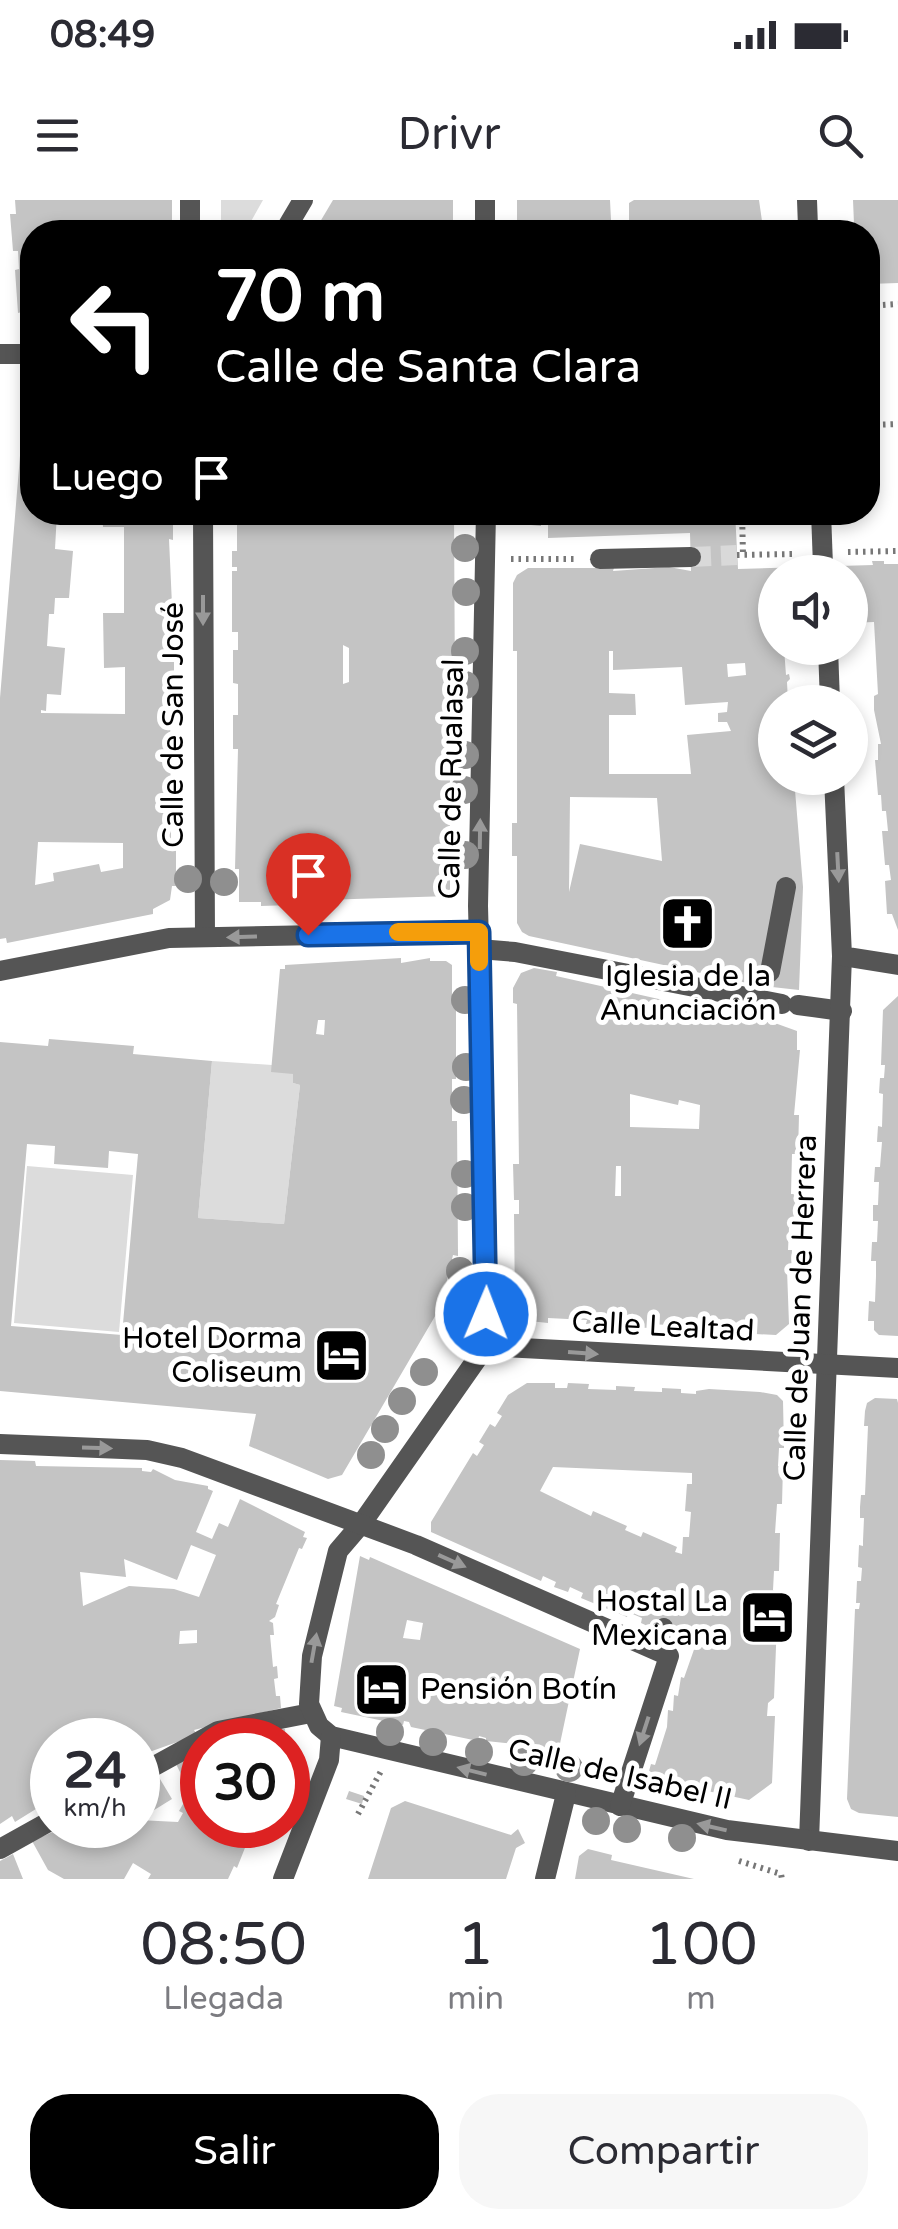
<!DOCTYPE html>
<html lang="es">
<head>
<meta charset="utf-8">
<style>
	body { margin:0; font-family:"Varela Round",sans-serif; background:#f7f7f7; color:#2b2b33; height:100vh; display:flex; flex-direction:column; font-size:38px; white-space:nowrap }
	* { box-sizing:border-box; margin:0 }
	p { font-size:32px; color:#7c7c81 }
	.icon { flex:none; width:55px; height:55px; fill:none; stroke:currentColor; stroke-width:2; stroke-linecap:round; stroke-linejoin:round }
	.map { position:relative; height:1679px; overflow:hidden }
	.side { display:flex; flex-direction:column; background:#fff; flex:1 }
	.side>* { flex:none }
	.guide { position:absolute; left:20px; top:20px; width:860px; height:305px; border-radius:40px; box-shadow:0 5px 15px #0003; background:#000; color:#fff; overflow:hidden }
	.buttons { position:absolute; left:758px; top:355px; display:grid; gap:20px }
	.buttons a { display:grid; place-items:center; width:110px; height:110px; border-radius:50%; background:#fff; box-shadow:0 5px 15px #0003; font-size:50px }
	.speed { position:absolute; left:30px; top:1518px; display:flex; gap:20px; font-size:50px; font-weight:700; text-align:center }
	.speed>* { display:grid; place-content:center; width:130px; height:130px; border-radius:50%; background:#fff; box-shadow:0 5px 15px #0003; line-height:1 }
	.speed small { font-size:25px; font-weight:400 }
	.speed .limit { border:15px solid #d22; background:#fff; color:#111 }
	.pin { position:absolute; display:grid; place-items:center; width:85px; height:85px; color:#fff; margin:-102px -42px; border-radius:50% 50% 50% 0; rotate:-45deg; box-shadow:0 0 10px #0007 }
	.pin .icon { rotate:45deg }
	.me { position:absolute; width:110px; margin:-55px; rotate:1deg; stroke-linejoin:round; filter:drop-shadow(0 0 8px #0008) }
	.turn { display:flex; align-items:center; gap:35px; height:210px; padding:0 30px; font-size:45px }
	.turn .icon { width:130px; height:130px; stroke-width:2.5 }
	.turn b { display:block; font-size:70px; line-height:85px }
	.then { display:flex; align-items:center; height:95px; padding:0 30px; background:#0003; gap:20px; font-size:38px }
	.eta { display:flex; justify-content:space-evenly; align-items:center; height:170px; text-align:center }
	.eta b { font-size:60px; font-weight:600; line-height:70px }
	.button { display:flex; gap:20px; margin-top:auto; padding:20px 30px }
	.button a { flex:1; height:115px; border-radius:40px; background:#000; color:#fff; font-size:40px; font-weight:600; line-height:115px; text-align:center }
	.button a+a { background:#f7f7f7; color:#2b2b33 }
	.status { display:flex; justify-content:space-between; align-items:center; height:70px; padding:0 50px; background:#fff; direction:ltr }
	.status svg { height:28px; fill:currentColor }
	header { display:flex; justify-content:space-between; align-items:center; height:130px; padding:0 30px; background:#fff; font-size:45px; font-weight:600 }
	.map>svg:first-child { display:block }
	.green { fill:#dcdcdc }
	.building { fill:#c4c4c4; fill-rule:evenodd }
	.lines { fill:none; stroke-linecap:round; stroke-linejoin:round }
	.pedestrian-tunnel { stroke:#d9d9d9; stroke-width:20; stroke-dasharray:20 10; stroke-linecap:butt }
	.path { stroke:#777; stroke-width:6; stroke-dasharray:2.5 5; stroke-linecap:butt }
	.service { stroke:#555; stroke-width:18 }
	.pedestrian { stroke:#555; stroke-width:20 }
	.minor { stroke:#555; stroke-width:20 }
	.tree { fill:#8f8f8f }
	.oneway { fill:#999 }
	.route-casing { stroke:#114b97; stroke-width:25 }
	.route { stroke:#1a73e8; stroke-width:18 }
	.slow { stroke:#f59e0b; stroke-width:18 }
	.labels { text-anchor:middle; stroke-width:10; stroke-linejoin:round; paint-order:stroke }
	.street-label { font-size:30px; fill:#000; stroke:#fff }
	.poi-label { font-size:30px; fill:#000; stroke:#fff; text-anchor:end }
</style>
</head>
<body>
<div class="status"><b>08:49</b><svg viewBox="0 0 49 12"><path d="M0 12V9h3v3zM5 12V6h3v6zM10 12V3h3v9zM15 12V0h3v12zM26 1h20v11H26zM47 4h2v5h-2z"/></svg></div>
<header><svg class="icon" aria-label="menu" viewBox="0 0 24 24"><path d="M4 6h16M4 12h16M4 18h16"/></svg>Drivr<svg class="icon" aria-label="search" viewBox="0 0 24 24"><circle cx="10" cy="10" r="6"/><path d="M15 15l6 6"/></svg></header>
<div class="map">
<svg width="898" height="1679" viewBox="0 0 898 1679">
	<rect width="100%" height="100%" fill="#fff"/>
	<!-- green -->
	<g class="green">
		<path d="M221,0H263L245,32H221Z"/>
		<path d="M212,861L272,865L293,874V883L300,885L284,1024L198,1018Z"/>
		<path d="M27,966L133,975L119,1132L14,1123Z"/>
	</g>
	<!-- building -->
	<g class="building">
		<path d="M15,0H172V32H84V28H67V32H32V132H30L23,123L22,112L18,113L15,70L19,69L18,51H13L10,14H16Z"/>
		<path d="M333,0H453V32H314Z"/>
		<path d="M517,0H610L611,20H629V3L634,0H759L763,28L854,24L853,0H898V83L868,84V32H517Z"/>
		<path d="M26,183L32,184V312H57L55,349L73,351L69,398H55L54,414H49L47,446L65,448L61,495L47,494L46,511L41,510V513L125,514V467L104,468L103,413H124V327H103L102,312H173V340L169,339L174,449V482H170L171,643L172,648H176V686H172L170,700L153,709V714L7,743L6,738L0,739V498ZM38,642L123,643V668L101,672L99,664L53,673L54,681L35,685Z"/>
		<path d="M232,312H454L455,499H450V696L322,700V704L261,706V702H239V669H235L238,549H233V515H238V484L233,483V450H238V432H232V371H237V367H232V351H237V320H232ZM343,445L349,448V482L343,484Z"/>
		<path d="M548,312H735L738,369L873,365L872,361H884V364H898V730L892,714H887L885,681L891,680L889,665H885L882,631H888L886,611H882L881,595H878L875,560H878V544H881L874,510V496L878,494L874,422L850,423V372H775V448H784L786,475L789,474L790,479L787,482L788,502H775V578H794L803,687L799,790L772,787L788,687L761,786L529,736L522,732L517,723V656H512V623H517V451H513V383L517,375L528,368H614L613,371L669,367L691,371L690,333L548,338ZM609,451H613V470L682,467L685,505L728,502L727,512L718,513V522H727L731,531L687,535L691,574H609V515H636L635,494L609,493ZM745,463L746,475L728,477L727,464ZM570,597L657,598L662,661L580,644L569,692Z"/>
		<path d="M531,314H541V326L531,325Z"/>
		<path d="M401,758V763L430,758V761H446L452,765V805H456V879H452V921H457L458,1056L453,1055L441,1106L342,1275L328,1279L249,1246L256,1214L0,1191V842L48,846L49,839L134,846L133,854L212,861L198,1018L284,1024L300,885L293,883V874L271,872L280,769H285V765ZM318,820H325L324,835L316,834ZM27,944L55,946L54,964L108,968L109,951L138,954L122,1135L11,1126Z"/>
		<path d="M534,768L557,772L556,776L757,821L758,818L772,822L797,831V850H800L794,915H799L798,954H792L791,994H796L794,1028H789L788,1050H792L791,1070H787L789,1124L776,1135L755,1134V1130H688V1126L650,1124L649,1128L586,1124L587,1120L548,1118V1123L529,1121L515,1107L514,1014H519V1000H514L513,964H519L517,804L513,803V788L521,773ZM630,894L678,905L679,900L700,905L699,929L630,927ZM616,966H621V996H615Z"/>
		<path d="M898,796V1136L879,1135L874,1130V1121H868L869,1101L875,1102L876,1076V1061H871L872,1042H877L878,1021H873V1005H878L879,982H874L875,967H880L882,942H877L878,926L882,927L883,894L879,893L880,878H884L885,865H881L883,810Z"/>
		<path d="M527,1183H555V1188H567L568,1183L589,1184L588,1189L616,1190V1186L635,1187L634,1191L662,1192V1188L681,1189V1193L696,1194V1191L709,1189L760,1192L777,1195L783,1201L784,1248H779L778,1266H783L782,1304H777L775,1333H780L779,1371H774L773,1390L778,1396L774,1498L768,1503L767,1516H775L772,1583L749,1600L647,1578L651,1564L655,1565L667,1527L668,1510L673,1511L674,1495L678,1496L681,1477L684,1478L697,1441L656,1424L654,1429L641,1423L642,1418L628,1412L627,1417L581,1398L583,1393L570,1387L568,1392L554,1387L556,1382L543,1376L541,1381L431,1332V1322L473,1253L477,1256L484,1245L479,1242L490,1224L495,1227L502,1216L497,1213L508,1195ZM553,1267L692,1273V1284H687L685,1311L691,1312L689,1337H683L682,1354L675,1352L677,1347L643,1332L641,1337L625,1330L627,1326L593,1311L591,1316L540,1291Z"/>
		<path d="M875,1198L897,1199L898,1203V1617L859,1613L851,1609L847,1599L855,1409H859L860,1403H856L857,1381H861L862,1368L858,1367L859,1345L863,1346V1341L864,1318H860V1307L861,1295H865L868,1226H864L865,1211L867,1203Z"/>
		<path d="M0,1260L35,1261L36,1266L142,1268V1271L151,1272L153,1269L175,1280L208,1286V1289L213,1291L196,1332L212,1339L219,1323L228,1327L240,1299L305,1332L303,1337L307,1338L302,1349L299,1348L276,1404L279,1405L275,1417L269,1421L273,1423L274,1435H270L273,1467L277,1466L278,1478L274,1479L276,1496H280L281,1508L194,1530L197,1535L138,1556V1540H52V1599L15,1622L12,1616L0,1624ZM191,1345L216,1355L199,1397L174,1389L129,1386L83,1406L80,1372L126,1377L124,1359L177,1380ZM197,1430V1443L179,1444L180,1431Z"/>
		<path d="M360,1356L369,1360L370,1357L580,1449L558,1553L554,1552L553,1555L516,1544L486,1541V1538L479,1536L478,1541L411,1527L409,1522L404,1521L403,1525L341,1512L342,1508L334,1506ZM407,1420L423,1423L420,1440L403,1438Z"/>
		<path d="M279,1528L285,1529L286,1540H236Z"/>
		<path d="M202,1548V1569L183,1578L175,1562Z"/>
		<path d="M157,1574L172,1599L138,1620V1585Z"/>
		<path d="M196,1578L202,1582V1625H254L237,1668L234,1666L228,1679H148L151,1674L133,1663L124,1679H64L48,1670L32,1641L69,1625H138V1620L178,1622L183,1613L179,1611L186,1599L190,1601L195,1593L190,1590Z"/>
		<path d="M349,1591L364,1596L362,1604L346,1599Z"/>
		<path d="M405,1601L511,1635L518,1629L525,1643L516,1648L506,1679H368L391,1608Z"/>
		<path d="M588,1649L612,1655L611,1660L694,1679H575L579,1656Z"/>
		<path d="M13,1654L23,1679H0V1661Z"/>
	</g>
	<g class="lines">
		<!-- pedestrian-tunnel -->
		<path class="pedestrian-tunnel" d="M691,357L737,355"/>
		<!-- path -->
		<g class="path">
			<path d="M868,106L898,104"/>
			<path d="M868,225L898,224"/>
			<path d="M742,312L743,355"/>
			<path d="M848,352L898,351"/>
			<path d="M737,355L796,354"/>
			<path d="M511,359H578"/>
			<path d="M358,1614L381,1571"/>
			<path d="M739,1661L781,1674L782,1679"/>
		</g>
		<!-- service -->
		<path class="service" d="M658,1451L664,1427"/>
		<!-- pedestrian -->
		<g class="pedestrian">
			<path d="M600,359L691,357"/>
			<path d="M479,749L515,752L782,804"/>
			<path d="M770,772L786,687"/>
			<path d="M798,805L842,811"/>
			<path d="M138,1575L218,1531L311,1513"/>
			<path d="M809,1641L842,756"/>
			<path d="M0,1649L52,1620"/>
		</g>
		<!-- minor -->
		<g class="minor">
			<path d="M807,0L808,27"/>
			<path d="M190,32V0"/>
			<path d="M284,32L303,0"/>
			<path d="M485,32V0"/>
			<path d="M0,154H32"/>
			<path d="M203,312L205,737"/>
			<path d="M486,312L478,706L487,1050L486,1146"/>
			<path d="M821,312L823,366"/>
			<path d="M828,448L830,502"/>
			<path d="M834,578L842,756L898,765"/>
			<path d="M0,771L169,738L479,732"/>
			<path d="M486,1146L362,1323L338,1351L312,1456L309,1504L319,1526L331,1536L727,1630L898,1651"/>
			<path d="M486,1146L898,1168"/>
			<path d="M0,1244L147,1250L182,1258L416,1345L669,1456L620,1606"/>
			<path d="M283,1679L329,1560L331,1536"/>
			<path d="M545,1679L566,1594"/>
		</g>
	</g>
	<!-- trees -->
	<g class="tree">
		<circle cx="465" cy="348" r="14"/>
		<circle cx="466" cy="392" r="14"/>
		<circle cx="465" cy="451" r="14"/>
		<circle cx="465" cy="485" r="14"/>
		<circle cx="465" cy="555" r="14"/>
		<circle cx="464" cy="590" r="14"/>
		<circle cx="465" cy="655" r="14"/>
		<circle cx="188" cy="679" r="14"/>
		<circle cx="224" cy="682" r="14"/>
		<circle cx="465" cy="800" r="14"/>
		<circle cx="466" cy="867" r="14"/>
		<circle cx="464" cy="900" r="14"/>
		<circle cx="465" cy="974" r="14"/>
		<circle cx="465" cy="1007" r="14"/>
		<circle cx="460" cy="1071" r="14"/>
		<circle cx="424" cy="1172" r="14"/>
		<circle cx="402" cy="1201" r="14"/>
		<circle cx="385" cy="1229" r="14"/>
		<circle cx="371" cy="1255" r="14"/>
		<circle cx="390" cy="1532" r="14"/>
		<circle cx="433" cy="1542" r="14"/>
		<circle cx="479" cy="1552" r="14"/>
		<circle cx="524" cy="1562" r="14"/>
		<circle cx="569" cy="1568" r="14"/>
		<circle cx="596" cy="1621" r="14"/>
		<circle cx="627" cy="1629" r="14"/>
		<circle cx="682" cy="1638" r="14"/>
	</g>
	<!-- one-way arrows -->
	<defs><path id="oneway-solid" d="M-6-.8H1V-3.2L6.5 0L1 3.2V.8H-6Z" transform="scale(2.5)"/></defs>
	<g class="oneway">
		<use href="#oneway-solid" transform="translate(203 410) rotate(90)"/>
		<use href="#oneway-solid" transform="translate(480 634) rotate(-89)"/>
		<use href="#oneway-solid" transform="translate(838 667) rotate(87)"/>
		<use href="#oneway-solid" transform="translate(242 737) rotate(178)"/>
		<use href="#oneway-solid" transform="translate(583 1153) rotate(4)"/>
		<use href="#oneway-solid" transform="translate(97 1248) rotate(2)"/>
		<use href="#oneway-solid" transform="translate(452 1361) rotate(24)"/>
		<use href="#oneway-solid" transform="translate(314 1448) rotate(-80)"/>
		<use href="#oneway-solid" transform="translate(644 1531) rotate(108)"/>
		<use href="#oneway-solid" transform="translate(472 1571) rotate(-166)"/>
		<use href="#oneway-solid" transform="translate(712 1627) rotate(-167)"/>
	</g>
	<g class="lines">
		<defs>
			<path id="route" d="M308,735L479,732L486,1114"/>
		</defs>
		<!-- route casing -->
		<use href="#route" class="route-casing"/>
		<!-- route -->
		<use href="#route" class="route"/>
		<!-- slow -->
		<path class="slow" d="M398,732H479V762"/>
	</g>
	<!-- icons -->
	<defs>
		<symbol id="church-square" viewBox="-11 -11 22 22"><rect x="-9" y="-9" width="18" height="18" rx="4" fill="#000" stroke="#fff"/><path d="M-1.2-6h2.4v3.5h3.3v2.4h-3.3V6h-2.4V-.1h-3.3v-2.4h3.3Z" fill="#fff"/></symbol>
		<symbol id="hotel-square" viewBox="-11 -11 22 22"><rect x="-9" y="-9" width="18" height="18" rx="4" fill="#000" stroke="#fff"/><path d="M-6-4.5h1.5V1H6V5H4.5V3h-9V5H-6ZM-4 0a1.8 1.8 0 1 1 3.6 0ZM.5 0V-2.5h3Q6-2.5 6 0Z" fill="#fff"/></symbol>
	</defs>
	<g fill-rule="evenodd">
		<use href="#church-square" x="656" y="692" width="63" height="63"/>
		<use href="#hotel-square" x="310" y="1124" width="63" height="63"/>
		<use href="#hotel-square" x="736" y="1386" width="63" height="63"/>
		<use href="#hotel-square" x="350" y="1458" width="63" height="63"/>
	</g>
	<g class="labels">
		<!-- street labels -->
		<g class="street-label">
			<text transform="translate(173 525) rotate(-90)" y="10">Calle de San José</text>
			<text transform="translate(451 579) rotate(-89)" y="10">Calle de Rualasal</text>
			<text transform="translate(800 1108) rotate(-88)" y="10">Calle de Juan de Herrera</text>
			<text transform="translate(663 1126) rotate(3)" y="10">Calle Lealtad</text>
			<text transform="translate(620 1574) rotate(13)" y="10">Calle de Isabel II</text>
		</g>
		<!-- poi labels -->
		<g class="poi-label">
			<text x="688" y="786" text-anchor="middle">Iglesia de la<tspan x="688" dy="34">Anunciación</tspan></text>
			<text x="302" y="1148">Hotel Dorma<tspan x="302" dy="34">Coliseum</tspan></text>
			<text x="728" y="1411">Hostal La<tspan x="728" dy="34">Mexicana</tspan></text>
			<text x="420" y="1499" text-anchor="start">Pensión Botín</text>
		</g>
	</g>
</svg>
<div class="buttons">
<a><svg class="icon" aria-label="sound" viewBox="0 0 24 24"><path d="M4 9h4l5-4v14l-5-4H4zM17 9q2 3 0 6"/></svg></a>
<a><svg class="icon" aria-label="layers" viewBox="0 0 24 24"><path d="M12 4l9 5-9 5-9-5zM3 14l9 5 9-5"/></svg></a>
</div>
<div class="speed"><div>24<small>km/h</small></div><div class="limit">30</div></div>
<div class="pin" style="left:308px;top:735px;background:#d93025"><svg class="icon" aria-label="arrive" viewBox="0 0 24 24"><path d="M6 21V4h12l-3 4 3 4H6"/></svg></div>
<svg class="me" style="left:486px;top:1114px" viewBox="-20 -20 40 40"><circle r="17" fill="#1a73e8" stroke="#fff" stroke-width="3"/><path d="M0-11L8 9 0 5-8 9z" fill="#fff"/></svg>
<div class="guide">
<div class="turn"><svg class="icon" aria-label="left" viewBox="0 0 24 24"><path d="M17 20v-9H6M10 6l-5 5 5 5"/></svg><div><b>70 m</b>Calle de Santa Clara</div></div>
<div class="then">Luego<svg class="icon" aria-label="arrive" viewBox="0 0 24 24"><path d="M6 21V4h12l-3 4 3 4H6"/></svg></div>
</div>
</div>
<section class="side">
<div class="eta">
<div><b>08:50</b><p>Llegada</p></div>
<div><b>1</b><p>min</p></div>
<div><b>100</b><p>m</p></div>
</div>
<div class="button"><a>Salir</a><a>Compartir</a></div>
</section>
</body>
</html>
